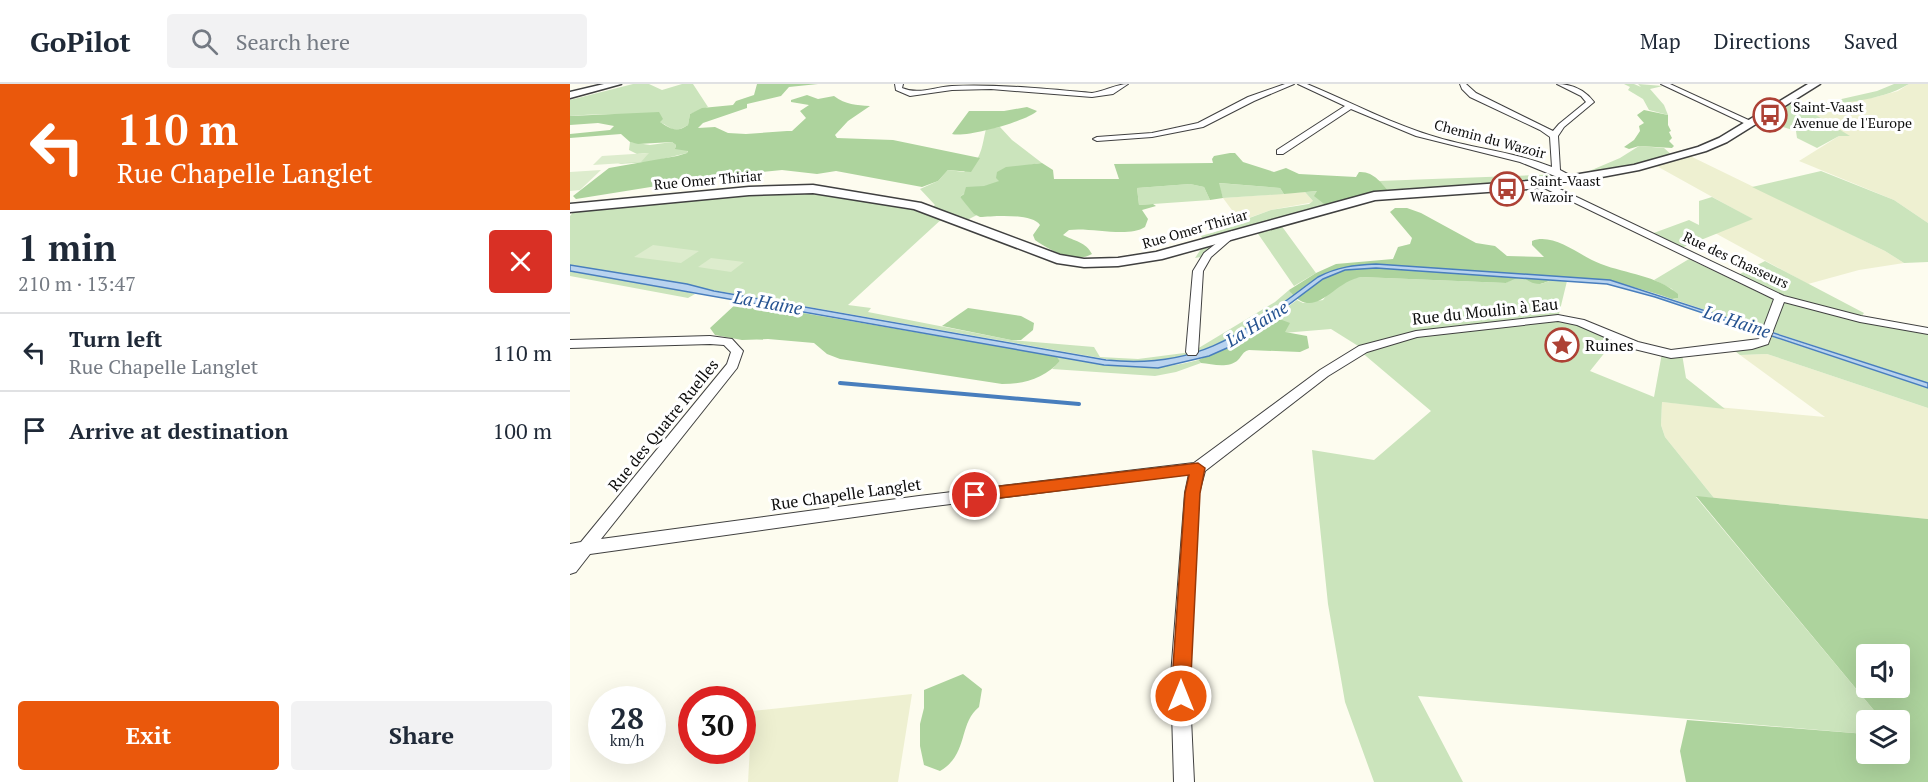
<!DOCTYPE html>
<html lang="en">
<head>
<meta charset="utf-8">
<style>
	body { margin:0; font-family:"PT Serif",serif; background:#f2f2f3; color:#1f2937; height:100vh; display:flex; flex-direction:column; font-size:22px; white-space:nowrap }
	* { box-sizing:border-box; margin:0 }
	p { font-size:20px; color:#747a83 }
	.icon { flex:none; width:33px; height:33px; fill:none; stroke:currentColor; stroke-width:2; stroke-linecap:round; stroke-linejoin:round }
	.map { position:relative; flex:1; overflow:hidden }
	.drawer { display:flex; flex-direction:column; background:#fff; width:570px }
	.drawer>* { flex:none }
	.top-card { background:#ea580c; color:#fff; overflow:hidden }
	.fabs { position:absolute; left:1286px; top:560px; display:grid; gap:12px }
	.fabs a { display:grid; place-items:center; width:54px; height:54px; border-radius:6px; background:#fff; box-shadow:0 6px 24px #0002; font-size:30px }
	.speed { position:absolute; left:18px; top:602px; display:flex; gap:12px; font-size:30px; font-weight:700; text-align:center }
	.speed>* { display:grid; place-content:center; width:78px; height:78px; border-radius:50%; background:#fff; box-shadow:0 6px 24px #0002; line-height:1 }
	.speed small { font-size:15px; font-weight:400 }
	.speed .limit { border:9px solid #d22; background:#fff; color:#111 }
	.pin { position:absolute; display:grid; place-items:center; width:51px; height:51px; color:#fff; margin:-26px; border:3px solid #fff; border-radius:50%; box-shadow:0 2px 6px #0007 }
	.me { position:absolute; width:66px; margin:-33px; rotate:0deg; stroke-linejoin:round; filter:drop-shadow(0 0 4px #0008) }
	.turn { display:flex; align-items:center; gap:21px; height:126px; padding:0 18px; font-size:27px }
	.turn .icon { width:78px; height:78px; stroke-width:2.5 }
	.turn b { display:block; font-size:42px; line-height:51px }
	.round { display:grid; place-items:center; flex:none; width:63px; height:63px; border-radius:6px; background:#f2f2f3 }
	.summary { display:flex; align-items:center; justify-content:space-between; height:102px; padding:0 18px }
	h1 { font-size:36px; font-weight:700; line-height:45px }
	.primary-button { display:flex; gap:12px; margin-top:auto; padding:12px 18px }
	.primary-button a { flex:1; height:69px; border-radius:6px; background:#ea580c; color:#fff; font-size:24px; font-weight:700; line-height:69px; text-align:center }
	.primary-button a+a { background:#f2f2f3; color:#1f2937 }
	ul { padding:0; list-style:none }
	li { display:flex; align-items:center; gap:18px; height:78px; padding:0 18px; border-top:2px solid #e0e1e3 }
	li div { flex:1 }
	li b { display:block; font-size:22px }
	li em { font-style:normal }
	header { display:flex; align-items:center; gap:36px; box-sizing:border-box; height:84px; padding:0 30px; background:#fff; border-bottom:2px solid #e0e1e3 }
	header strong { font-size:28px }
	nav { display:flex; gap:33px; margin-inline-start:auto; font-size:21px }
	.search { width:420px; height:54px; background:#f2f2f3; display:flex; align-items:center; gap:15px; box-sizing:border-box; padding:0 21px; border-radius:6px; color:#747a83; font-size:22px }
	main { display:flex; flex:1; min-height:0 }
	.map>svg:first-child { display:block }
	.farmland { fill:#eef0d1 }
	.green { fill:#cbe4bc }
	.forest { fill:#add39d; fill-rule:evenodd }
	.pitch { fill:#ddeccd }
	.water { fill:#b9d3ef; stroke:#487ebd; stroke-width:1.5 }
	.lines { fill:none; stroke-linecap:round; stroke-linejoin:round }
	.stream { stroke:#487ebd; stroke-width:4 }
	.minor-casing { stroke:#404040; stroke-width:2 }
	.tertiary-casing { stroke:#404040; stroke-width:3 }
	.minor { fill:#fff; fill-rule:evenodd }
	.tertiary { fill:#fff; fill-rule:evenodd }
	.route { fill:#ea580c; stroke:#983908; stroke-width:1.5 }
	.labels { text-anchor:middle; stroke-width:6; stroke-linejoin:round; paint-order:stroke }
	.far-poi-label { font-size:14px; fill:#0d0d0d; stroke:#fff; text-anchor:start }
	.far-street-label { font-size:14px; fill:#0d0d0d; stroke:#fff }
	.street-label { font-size:16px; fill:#0d0d0d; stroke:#fff }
	.poi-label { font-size:16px; fill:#0d0d0d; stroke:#fff; text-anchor:start }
	.water-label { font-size:18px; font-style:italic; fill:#255290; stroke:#fff }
</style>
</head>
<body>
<header>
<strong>GoPilot</strong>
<div class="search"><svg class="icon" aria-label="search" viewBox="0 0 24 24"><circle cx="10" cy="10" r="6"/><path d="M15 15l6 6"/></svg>Search here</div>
<nav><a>Map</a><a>Directions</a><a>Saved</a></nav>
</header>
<main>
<section class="drawer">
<div class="top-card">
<div class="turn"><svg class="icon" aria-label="left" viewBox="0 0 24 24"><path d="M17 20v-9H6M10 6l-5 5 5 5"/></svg><div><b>110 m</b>Rue Chapelle Langlet</div></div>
</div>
<div class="summary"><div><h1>1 min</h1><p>210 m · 13:47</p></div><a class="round" style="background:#d93025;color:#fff"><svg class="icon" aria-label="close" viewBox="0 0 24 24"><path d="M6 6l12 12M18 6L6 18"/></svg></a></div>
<ul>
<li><svg class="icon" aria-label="left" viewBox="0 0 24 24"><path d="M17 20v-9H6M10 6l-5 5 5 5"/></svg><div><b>Turn left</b><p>Rue Chapelle Langlet</p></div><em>110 m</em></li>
<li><svg class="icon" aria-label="arrive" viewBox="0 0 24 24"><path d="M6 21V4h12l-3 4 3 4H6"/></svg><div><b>Arrive at destination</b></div><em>100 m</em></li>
</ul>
<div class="primary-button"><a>Exit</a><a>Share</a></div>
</section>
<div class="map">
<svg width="1358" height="698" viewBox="0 0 1358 698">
	<rect width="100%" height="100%" fill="#fdfcef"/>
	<!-- farmland -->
	<g class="farmland">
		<path d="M1339,0H1358V139L1324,116L1229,77L1269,52H1279L1235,25L1306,13L1328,7Z"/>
		<path d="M1116,70L1315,167L1334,179L1289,186L1238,200L1145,149L1182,135L1083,80Z"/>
		<path d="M735,108L744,118L701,126L670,137L653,114Z"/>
		<path d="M1197,270L1358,324V435L1144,414L1095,353L1091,341L1092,318L1255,333L1170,271Z"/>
		<path d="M342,610L328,698H178L182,627Z"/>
	</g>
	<!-- green -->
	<g class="green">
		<path d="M63,0H79L92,6L112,0H123L138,23L120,30L118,41C101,51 103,43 89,38C60,28 29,30 0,32V16Z"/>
		<path d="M1054,0H1064L1071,3L1068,0L1093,2L1080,5L1094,21L1098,31L1079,26L1073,15L1058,6L1060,3Z"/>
		<path d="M1324,0H1339C1307,19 1270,17 1236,25L1280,52H1269L1247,64L1227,54L1226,47L1186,35L1210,21H1245L1307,7Z"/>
		<path d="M430,43L442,56L472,79C445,81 446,91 425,99C413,104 399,104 390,113L407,131L391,139L374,133L278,221L301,224L298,228L441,256L524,263L530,273L568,275L622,268L705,218L719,206L723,212C661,256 633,280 553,278L0,181V132L7,123L228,105L358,126L365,121L350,105L368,97L378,86L394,88C412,75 411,66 416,45Z"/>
		<path d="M60,58L80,61L102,58L106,61L105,64L118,66L117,69L80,78L48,80L78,69L67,70L59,66Z"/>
		<path d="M1069,62L1094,64L1104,73L1086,79L1017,88L1050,74Z"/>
		<path d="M1251,87L1324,116L1358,139V178L1334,179L1315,167L1182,103Z"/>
		<path d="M992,90L1002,96L821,110L809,97Z"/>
		<path d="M648,99L710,104L714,110L653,114Z"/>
		<path d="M620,100L634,103L640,116L569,121L567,104Z"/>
		<path d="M748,107L758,123L708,137L746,189L724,202L684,144L662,150L637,172L625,174L631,165L627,160L634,158L631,152L655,145V143L701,126L739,120L743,117L735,108Z"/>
		<path d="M1142,113L1183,135L1111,164L1081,150L1119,136L1129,141V117Z"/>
		<path d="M1119,175L1194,211L1209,214L1168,191L1195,177L1294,229L1290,234L1358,247V299L1102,215L1108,214L1102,205L1084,196Z"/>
		<path d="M0,187L110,206L125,210L118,214L0,192Z"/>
		<path d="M791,193L936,199L944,193L956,194L971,200L982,196L997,197L988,234L1043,252L1032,265L1036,267L1020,287L1084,313L1092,269L1112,270L1116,294L1155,325L1092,318L1091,341L1095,353L1144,414L1126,413L1312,636H1296V650L848,612L893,698H804L775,618L758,520L742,366L804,376L861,327L790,267L793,265L761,245L713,249L710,233H704L727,216L733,219L753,216C762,203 776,195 791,193Z"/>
		<path d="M1197,251L1358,304V324L1197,270L1170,271L1161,264L1182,261Z"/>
		<path d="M486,272C535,281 580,290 628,276L631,279L606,288L585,292L482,285L490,277Z"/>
	</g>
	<!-- forest -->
	<g class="forest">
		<path d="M187,0H248L219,3L211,12L177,20V24L133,39L128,44L145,43L158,49L176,50L217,47H222L236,34L230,27L239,21L221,18V16L237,11L248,15L264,12C276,21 286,21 300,22L278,37L265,51L267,54L323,56L410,74L401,88L378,86L368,97L352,103L266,87L247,90L212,86L149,92L6,115L3,112L39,84L107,72L117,69L118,67L105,65L106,61L102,58L68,60L60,58L51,50L0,54V50L40,46L44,42L28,39L0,41V32L89,28L93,35L90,38C101,45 106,49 118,41L120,30L132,24L163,21L166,17L184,11Z"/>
		<path d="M457,23L467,27C457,37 396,54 382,50L399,27H434Z"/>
		<path d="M1074,26L1098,31V41L1101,47L1099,48L1102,54L1099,57L1104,62L1102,64L1069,62L1059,65L1054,63L1064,56L1070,47L1069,42L1074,39L1067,31Z"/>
		<path d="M660,69H665L673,78L704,88L716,84L729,90L786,93L789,88C804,87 812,100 821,110L758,123L744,112L747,107L714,110L710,104L649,99L653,114L640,116L634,103L620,100L567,104L569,121L583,120L586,122L572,126L578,135L575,143C558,154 521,143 499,146L493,151C504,157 516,158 522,170C505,180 479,166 465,156L463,151L470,141C462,129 424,132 410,133L404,130L390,113L394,110L396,103L414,102L429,97L426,94L427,88L436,83L472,79L483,86L484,95H549L544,80L643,79L642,75L644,72Z"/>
		<path d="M825,124H837L851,129L906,159L925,162L937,172L974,173L962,161V157C984,148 1011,173 1031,180C1057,190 1086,191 1108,210V214L1102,215C1062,201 1026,192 984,196C979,196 975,199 970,200C954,200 958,187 936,199L791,193C762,198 746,238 720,208L719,206L746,189L766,180L823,175L828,163L840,160L842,154L820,128Z"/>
		<path d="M168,218L486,272L490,277C475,294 455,300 432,300L270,275L257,270L244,259L198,255L172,256L145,251L140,244Z"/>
		<path d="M398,224L451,232L464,239L463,246L451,256H441L372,242Z"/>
		<path d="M704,233L720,239L715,248L737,252L739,264L730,268L679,266C672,268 673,271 668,276C658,285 642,280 631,279L628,276L666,260Z"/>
		<path d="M1126,412L1358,435V698H1116L1110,667L1117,636L1296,650V669H1329V636H1312ZM1296,570H1329V603H1296Z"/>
		<path d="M393,590L412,605L409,623C388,640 399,670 370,687L354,681L350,662V640L354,624V606Z"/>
	</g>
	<!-- pitch -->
	<g class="pitch">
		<path d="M79,69L71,78L23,81L32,72Z"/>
		<path d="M31,86L10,106L0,107V88Z"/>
		<path d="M83,161L129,167L111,179L64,173Z"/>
		<path d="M141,174L174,178L161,188L128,183Z"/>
	</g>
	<!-- water -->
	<path class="water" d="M806,180L1040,196L1358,299V304L1085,213L1037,200L806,184L775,186L753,195L666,260L639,272L588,284L534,281L0,187V181L117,200L144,207L536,276C632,286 675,247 748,193C767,183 784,181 806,180Z"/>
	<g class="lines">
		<!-- stream -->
		<path class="stream" d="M270,299L509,320"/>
		<defs>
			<g id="minor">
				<path d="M325,0H333L332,4C348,11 365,3 382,2C429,0 476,5 522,9C535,7 547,0 558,0L543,10L522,13L421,5L382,6L340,12L326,6Z"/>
				<path d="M715,0H724L684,17L633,43L582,53L527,57L523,55L527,53L582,49L628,39L678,13Z"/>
				<path d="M728,0H737C781,18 823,41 869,54C906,65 945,68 982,83L980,53L970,46L900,13L892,5L890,0H896L906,9L983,47L989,40L1016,18L1011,12L987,0C1002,0 1015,6 1024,18L994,43L988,52L990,86L1005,94L1006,96L1002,99L950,78L846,52L781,25L713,70H707V66L775,22Z"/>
				<path d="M1091,0H1100L1185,39L1178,41Z"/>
				<path d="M973,97L1214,212L1291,232L1358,244V250L1290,238L1214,218L1198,260L1182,265L1101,274L1060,264L1007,241L988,237L847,253L797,268L758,292L635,387L629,409L619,592L624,698H604L601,592L615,409L619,390L349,424L20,470L6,488L0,490V460L11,458L157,280L161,268L154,261L140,260L0,264V256L140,252L162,255L173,267L167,284L31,455L349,412L624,379L750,286L789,262L846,247L988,231L1014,236L1068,258L1101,266L1189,255L1204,215L970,102V98Z"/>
				<path d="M662,147L665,148V152L641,173L633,187L628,268L626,271H618L616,268L623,187L634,169Z"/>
			</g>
			<g id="tertiary">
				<path d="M34,0H51L0,14V8Z"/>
				<path d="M1238,0H1250L1157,58L1136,67L1069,86L973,104L805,116L592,175L548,182L514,183L487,179L344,125L243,109L179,111L0,128V120L179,103L243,101L351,119L490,171L514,175L548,174L586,168L804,108L973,96L1064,81L1128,63L1149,54Z"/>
			</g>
		</defs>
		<!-- minor casing -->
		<use href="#minor" class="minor-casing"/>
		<!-- tertiary casing -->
		<use href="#tertiary" class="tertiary-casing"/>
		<!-- minor -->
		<use href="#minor" class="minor"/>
		<!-- tertiary -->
		<use href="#tertiary" class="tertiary"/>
	</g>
	<!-- route -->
	<path class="route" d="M628,379L635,384L630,409L620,612L617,618L611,621L604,618L601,612L615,409L619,391L405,417L400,415L397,411L400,407L405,405Z"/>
	<!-- icons -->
	<defs>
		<symbol id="bus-ring" viewBox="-11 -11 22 22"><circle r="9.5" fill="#fff" stroke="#ad4135" stroke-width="1.5"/><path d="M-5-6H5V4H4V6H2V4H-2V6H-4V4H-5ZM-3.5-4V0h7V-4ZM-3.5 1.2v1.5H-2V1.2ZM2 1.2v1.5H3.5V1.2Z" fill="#ad4135"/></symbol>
		<symbol id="sight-ring" viewBox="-11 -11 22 22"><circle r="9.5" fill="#fff" stroke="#ad4135" stroke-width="1.5"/><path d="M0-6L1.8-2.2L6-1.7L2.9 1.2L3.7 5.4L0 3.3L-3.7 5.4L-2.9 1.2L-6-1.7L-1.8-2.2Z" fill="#ad4135"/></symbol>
	</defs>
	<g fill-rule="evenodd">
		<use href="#bus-ring" x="1181" y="12" width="38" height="38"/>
		<use href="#bus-ring" x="918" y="86" width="38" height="38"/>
		<use href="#sight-ring" x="973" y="242" width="38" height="38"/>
	</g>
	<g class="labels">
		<!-- far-poi labels -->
		<g class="far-poi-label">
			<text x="1223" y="28">Saint-Vaast<tspan x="1223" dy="16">Avenue de l'Europe</tspan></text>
			<text x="960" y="102">Saint-Vaast<tspan x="960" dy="16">Wazoir</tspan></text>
		</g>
		<!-- far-street labels -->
		<g class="far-street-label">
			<text transform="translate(920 55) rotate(15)" y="5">Chemin du Wazoir</text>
			<text transform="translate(138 96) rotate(-5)" y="5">Rue Omer Thiriar</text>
			<text transform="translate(625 145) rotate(-16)" y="5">Rue Omer Thiriar</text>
			<text transform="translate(1166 176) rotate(25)" y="5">Rue des Chasseurs</text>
		</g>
		<!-- street labels -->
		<g class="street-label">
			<text transform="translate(915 227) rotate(-6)" y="6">Rue du Moulin à Eau</text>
			<text transform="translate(93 341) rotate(-51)" y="6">Rue des Quatre Ruelles</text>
			<text transform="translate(276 410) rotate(-8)" y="6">Rue Chapelle Langlet</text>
		</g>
		<!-- poi labels -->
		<g class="poi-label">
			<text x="1015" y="267">Ruines</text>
		</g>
		<!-- water labels -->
		<g class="water-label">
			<text transform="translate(198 219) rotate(10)" y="6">La Haine</text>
			<text transform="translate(1167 238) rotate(18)" y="6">La Haine</text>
			<text transform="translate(687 240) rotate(-32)" y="6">La Haine</text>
		</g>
	</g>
</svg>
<div class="fabs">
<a><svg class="icon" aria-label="sound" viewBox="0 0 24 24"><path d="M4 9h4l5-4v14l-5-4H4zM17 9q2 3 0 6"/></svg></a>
<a><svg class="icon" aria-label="layers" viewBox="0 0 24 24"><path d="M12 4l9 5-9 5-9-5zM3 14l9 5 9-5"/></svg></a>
</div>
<div class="speed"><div>28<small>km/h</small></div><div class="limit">30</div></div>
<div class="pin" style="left:405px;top:411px;background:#d93025"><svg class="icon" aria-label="arrive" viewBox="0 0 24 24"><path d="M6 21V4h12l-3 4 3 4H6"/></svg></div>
<svg class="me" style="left:611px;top:612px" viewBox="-20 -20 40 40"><circle r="17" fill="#ea580c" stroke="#fff" stroke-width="3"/><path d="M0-11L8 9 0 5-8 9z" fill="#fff"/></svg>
</div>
</main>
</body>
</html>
